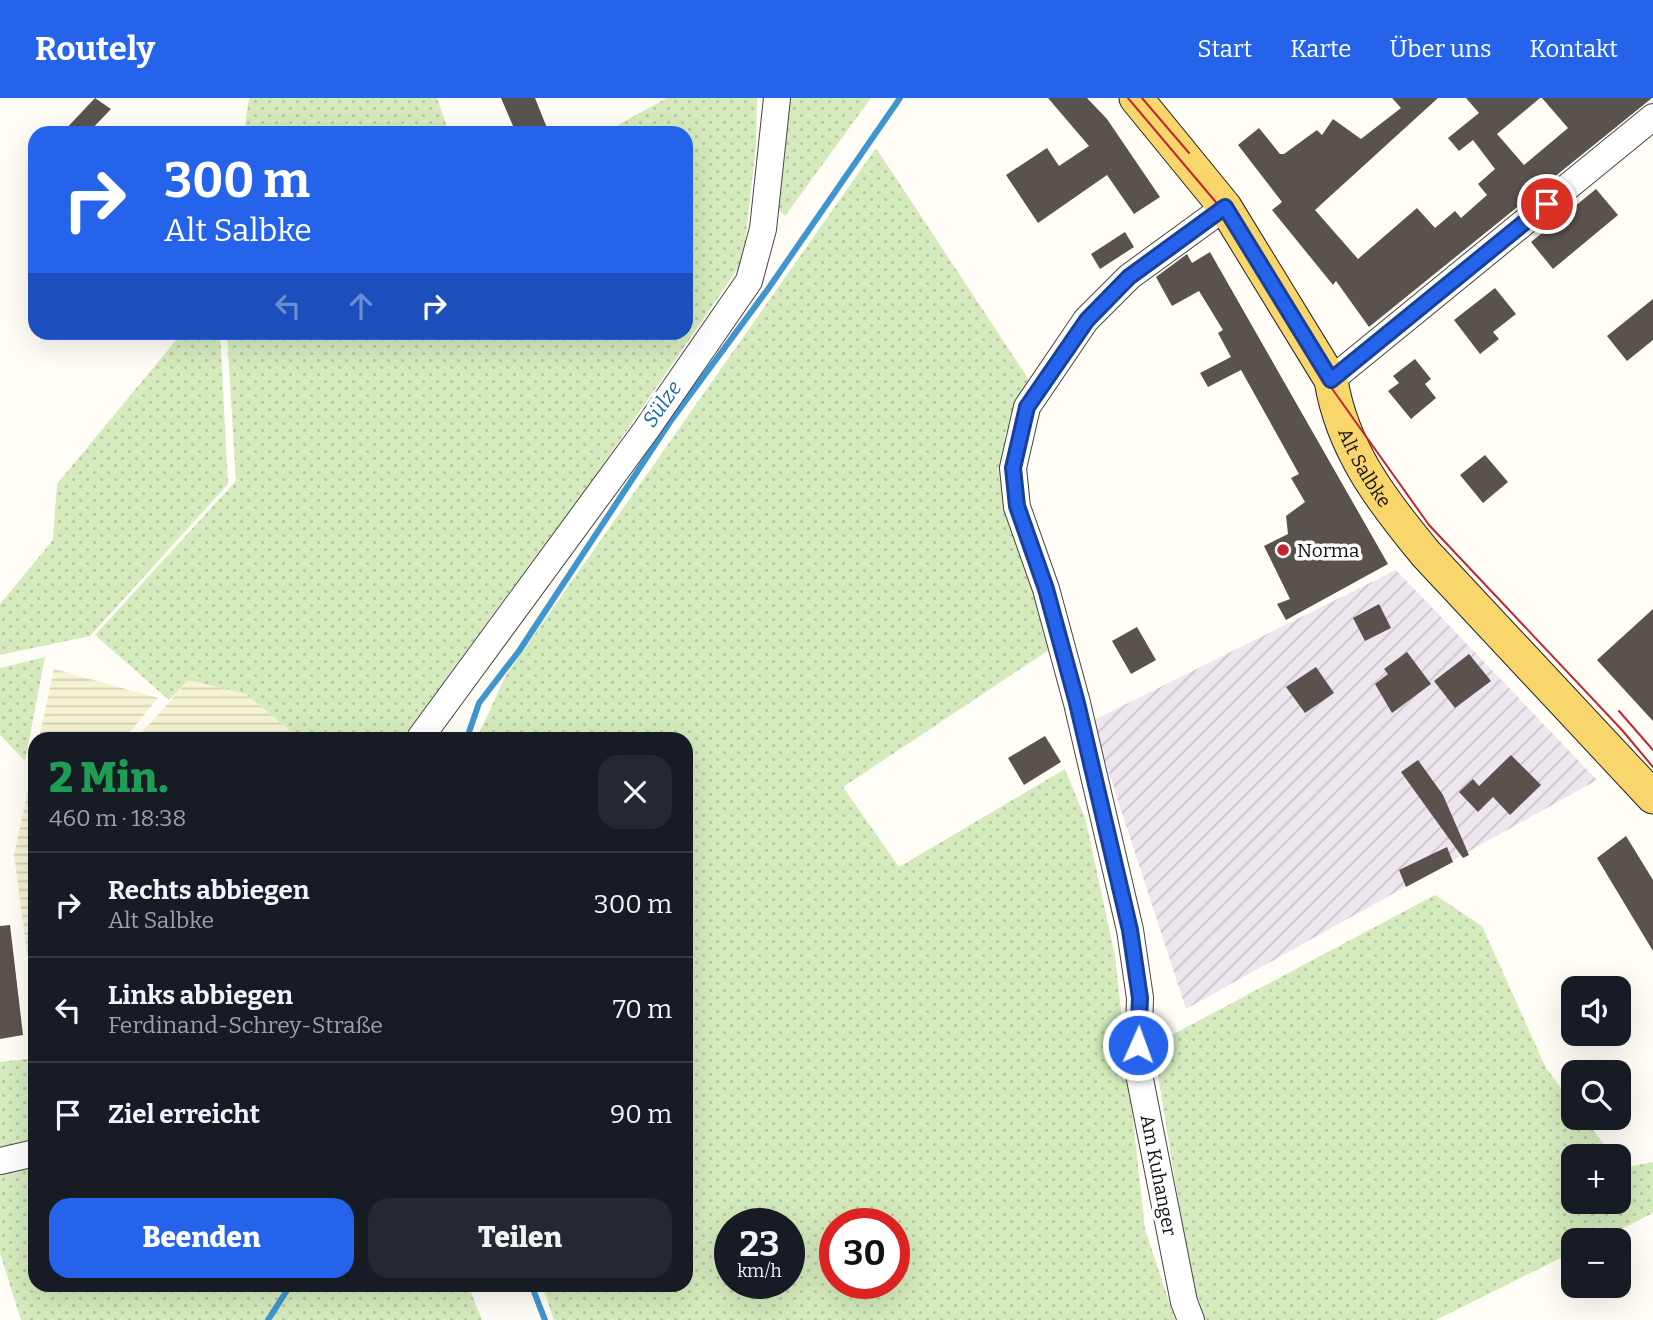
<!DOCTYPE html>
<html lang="de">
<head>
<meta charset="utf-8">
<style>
	body { margin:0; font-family:Bitter,serif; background:#242831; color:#f1f3f6; height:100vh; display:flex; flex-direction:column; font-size:26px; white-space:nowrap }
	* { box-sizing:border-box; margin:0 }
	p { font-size:23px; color:#9ea1a6 }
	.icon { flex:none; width:38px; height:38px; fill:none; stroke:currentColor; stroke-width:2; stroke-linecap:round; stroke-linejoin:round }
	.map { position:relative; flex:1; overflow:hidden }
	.details { position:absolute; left:28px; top:634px; width:665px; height:560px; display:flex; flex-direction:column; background:#171b24; border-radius:21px; box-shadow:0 7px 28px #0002 }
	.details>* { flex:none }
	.banner { position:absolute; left:28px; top:28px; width:665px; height:214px; border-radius:21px; box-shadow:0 7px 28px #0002; background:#2563eb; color:#fff; overflow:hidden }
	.controls { position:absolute; left:1561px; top:878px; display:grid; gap:14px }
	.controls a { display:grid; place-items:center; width:70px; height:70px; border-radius:14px; background:#171b24; box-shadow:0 7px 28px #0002; font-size:35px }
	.speed { position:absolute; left:714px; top:1110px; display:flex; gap:14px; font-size:35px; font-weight:700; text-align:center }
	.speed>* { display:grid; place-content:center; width:91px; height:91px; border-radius:50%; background:#171b24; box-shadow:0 7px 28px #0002; line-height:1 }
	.speed small { font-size:18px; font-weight:400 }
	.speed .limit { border:10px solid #d22; background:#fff; color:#111 }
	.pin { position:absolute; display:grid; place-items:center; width:60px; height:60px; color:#fff; margin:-30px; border:4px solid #fff; border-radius:50%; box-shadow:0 2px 7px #0007 }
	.me { position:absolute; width:77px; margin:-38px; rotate:2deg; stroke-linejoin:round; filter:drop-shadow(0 0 5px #0008) }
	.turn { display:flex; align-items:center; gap:24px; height:147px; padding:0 21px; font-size:32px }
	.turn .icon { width:91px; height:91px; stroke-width:2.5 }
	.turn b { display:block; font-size:49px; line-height:60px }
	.lanes { display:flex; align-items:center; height:66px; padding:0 21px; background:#0003; justify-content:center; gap:35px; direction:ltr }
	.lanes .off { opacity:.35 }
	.round { display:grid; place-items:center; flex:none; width:74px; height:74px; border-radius:21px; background:#242831 }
	.summary { display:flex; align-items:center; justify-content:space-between; height:119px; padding:0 21px }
	h1 { font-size:42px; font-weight:800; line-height:52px; color:#1e9e55 }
	.action { display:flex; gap:14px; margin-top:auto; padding:14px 21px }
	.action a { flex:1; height:80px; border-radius:21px; background:#2563eb; color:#fff; font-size:28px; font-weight:800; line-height:80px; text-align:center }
	.action a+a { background:#242831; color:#f1f3f6 }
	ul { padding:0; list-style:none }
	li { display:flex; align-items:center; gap:21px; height:105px; padding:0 21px; border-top:2px solid #363941 }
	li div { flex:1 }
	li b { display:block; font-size:26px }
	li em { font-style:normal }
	header { display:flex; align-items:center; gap:42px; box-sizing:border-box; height:98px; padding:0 35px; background:#2563eb; color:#fff }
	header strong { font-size:33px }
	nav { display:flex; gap:38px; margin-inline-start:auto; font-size:24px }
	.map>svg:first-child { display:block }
	.industrial { fill:url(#industrial-furrows) }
	.farmland { fill:url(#farmland-rules) }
	.grass { fill:url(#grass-dots); fill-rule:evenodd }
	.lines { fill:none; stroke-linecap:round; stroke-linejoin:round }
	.stream { stroke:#3f96cf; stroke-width:6 }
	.building { fill:#5a524d }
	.minor-casing { stroke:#444; stroke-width:28 }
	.major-casing { stroke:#222; stroke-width:35 }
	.minor { stroke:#fff; stroke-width:26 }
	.major { stroke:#f9d66b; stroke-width:33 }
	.tram { stroke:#c4262e; stroke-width:2 }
	.route-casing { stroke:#184099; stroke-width:18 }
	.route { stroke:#2563eb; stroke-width:12 }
	.poi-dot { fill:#c4262e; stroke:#fff; stroke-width:2.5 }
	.labels { text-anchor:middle; stroke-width:7; stroke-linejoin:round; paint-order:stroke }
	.street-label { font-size:19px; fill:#111; stroke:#fff }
	.poi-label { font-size:19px; fill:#111; stroke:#fff; text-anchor:start }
	.water-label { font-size:21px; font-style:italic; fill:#1768a6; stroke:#fff }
</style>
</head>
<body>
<header>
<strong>Routely</strong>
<nav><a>Start</a><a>Karte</a><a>Über uns</a><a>Kontakt</a></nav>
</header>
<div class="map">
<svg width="1653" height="1222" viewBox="0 0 1653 1222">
	<defs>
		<pattern id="industrial-furrows" width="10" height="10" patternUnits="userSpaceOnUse" patternTransform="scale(1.75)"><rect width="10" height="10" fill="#eee6ef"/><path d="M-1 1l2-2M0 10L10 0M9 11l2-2" fill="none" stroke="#cbc4cc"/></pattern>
		<pattern id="farmland-rules" width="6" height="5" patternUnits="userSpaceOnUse" patternTransform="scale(1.75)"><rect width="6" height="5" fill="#f6f3d4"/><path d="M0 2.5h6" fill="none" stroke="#d2cfb5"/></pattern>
		<pattern id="grass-dots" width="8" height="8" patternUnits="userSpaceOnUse" patternTransform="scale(1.75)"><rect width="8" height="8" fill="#d5ebbd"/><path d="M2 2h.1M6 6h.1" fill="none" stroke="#b6c8a1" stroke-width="1.8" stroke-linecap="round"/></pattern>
	</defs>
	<rect width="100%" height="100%" fill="#fffdf5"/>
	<!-- industrial -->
	<path class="industrial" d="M1396,472L1597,682L1186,911L1092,623Z"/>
	<!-- farmland -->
	<g class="farmland">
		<path d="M54,571L158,600L125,640H39Z"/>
		<path d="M189,582L246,596L299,640H137Z"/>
		<path d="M35,660V750L29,758L32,765L35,762V913L14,757Z"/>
	</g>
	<!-- grass -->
	<g class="grass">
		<path d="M249,0H437L449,35H244Z"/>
		<path d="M667,0H757L756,47L743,163L531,472L408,640H299L246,596L189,582L169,602L95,537L236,383L227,235L686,234V35H603Z"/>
		<path d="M782,0H871L785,118L770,104Z"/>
		<path d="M876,50L1031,285L1005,336L1006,370L1052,550L843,689L899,769L1065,671L1086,723L1115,858L1145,1131L1175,1222H554L542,1187L686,1186V640H477L506,577ZM730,1125H789V1185H730ZM835,1125H894V1185H835Z"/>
		<path d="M182,235H220L228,386L90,538L0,557V506L53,442L57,386Z"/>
		<path d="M45,559L25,663L0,637V570Z"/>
		<path d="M1435,797L1482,828L1546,970L1573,1006V1020H1584L1613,1059H1573V1104H1619V1067L1622,1070L1653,1064V1115L1597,1143H1573V1154L1436,1222H1204L1193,1192L1153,947Z"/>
		<path d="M35,960V1186L468,1187L482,1222H21L0,1155V964Z"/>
	</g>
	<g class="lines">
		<!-- stream -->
		<g class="stream">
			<path d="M467,640L479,605L519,553L670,324L768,191L900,0"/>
			<path d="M531,1186L545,1222"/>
			<path d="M268,1222L291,1186"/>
		</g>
	</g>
	<!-- building -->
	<g class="building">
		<path d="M95,0L111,11L88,35H62Z"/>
		<path d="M501,0H535L549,35H516Z"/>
		<path d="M1048,0H1087L1107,21L1160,99L1134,116L1107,77L1038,125L1006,77L1047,50L1059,68L1089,48Z"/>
		<path d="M1392,0H1438L1315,112L1358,161L1417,110L1435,130L1455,113L1461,120L1487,97L1478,86L1495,71L1473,42L1459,53L1448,40L1479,15L1466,0H1540L1497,36L1524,67L1568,30L1542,0H1652L1369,229L1336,183L1333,187L1272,112L1282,104L1238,47L1259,30L1280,56H1284L1317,32L1322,37L1333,21L1361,41L1401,10Z"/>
		<path d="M1596,91L1618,117L1553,171L1531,144Z"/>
		<path d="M1125,134L1134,149L1100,171L1091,156Z"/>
		<path d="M1210,154L1388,466L1286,522L1277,506L1290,501L1264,448L1288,436L1286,418L1305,404L1291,380L1299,376L1241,272L1208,289L1200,275L1231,259L1218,235L1223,232L1199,193L1172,208L1156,179L1187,156L1192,165Z"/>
		<path d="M1495,190L1516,216L1493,234L1499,241L1480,256L1454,222Z"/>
		<path d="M1653,201V242L1627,263L1607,238Z"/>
		<path d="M1415,261L1431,281L1425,286L1436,300L1411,321L1388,293L1399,285L1393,278Z"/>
		<path d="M1485,357L1508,384L1483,405L1460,377Z"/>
		<path d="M1379,506L1391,530L1365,543L1353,520Z"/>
		<path d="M1653,511V623L1597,562Z"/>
		<path d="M1137,529L1156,562L1131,576L1112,543Z"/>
		<path d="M1407,554L1431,586L1392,615L1375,586L1388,576L1384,571Z"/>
		<path d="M1469,556L1491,583L1455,610L1434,583Z"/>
		<path d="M1316,569L1334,595L1305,615L1286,589Z"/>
		<path d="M1045,638L1061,664L1024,687L1008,660Z"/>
		<path d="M1511,657L1541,687L1510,717L1493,699L1478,714L1459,694L1473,681L1479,688Z"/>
		<path d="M1418,662L1443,697L1469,757L1463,760L1401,674Z"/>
		<path d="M1626,738L1653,782V853L1597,760Z"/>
		<path d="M1447,749L1453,764L1406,789L1399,772Z"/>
		<path d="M10,827L23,937L0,941V828Z"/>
	</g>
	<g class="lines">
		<defs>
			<g id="minor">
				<path d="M1331,282L1653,19"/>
				<path d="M420,640L646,332L749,183L763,131L777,0"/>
				<path d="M0,1063L35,1055"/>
				<path d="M1191,1222L1184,1204L1138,971L1140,900L1130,832L1077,605L1046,491L1017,409L1013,370L1027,309L1086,222L1129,179L1225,109"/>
			</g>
			<g id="major">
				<path id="s1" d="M1136,0L1225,109L1331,282C1342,351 1382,403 1426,456L1653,699"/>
			</g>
		</defs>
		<!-- minor casing -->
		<use href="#minor" class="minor-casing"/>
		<!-- major casing -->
		<use href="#major" class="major-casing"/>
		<!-- minor -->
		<use href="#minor" class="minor"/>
		<!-- major -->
		<use href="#major" class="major"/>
		<!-- tram -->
		<g class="tram">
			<path d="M1128,0L1220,109L1323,278L1429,427L1622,632L1653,669"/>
			<path d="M1142,0L1189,55"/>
			<path d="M1619,613L1653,652"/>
		</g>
	</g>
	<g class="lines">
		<defs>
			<path id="route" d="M1138,947L1140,900L1130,832L1077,605L1046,491L1017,408L1013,370L1027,309L1087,222L1129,179L1225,109L1331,282L1547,106"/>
		</defs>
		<!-- route casing -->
		<use href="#route" class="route-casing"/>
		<!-- route -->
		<use href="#route" class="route"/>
	</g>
	<!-- markers -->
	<circle class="poi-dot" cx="1283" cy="452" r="7"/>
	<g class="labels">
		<!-- street labels -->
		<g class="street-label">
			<text dy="7" stroke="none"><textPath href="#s1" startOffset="438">Alt Salbke</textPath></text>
			<text transform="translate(1159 1077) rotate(79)" y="7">Am Kuhanger</text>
		</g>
		<!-- poi labels -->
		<g class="poi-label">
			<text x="1297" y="459">Norma</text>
		</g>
		<!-- water labels -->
		<g class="water-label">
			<text transform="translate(662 306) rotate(-55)" y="7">Sülze</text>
		</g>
	</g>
</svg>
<div class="controls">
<a><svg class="icon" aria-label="sound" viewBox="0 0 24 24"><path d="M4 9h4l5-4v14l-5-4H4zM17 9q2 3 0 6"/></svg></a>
<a><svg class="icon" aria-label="search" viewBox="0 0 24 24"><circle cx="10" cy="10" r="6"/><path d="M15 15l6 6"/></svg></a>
<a>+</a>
<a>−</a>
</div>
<div class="speed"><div>23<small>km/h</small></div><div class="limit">30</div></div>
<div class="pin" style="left:1547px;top:106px;background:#d93025"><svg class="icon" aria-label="arrive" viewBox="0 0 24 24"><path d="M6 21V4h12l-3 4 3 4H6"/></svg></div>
<svg class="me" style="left:1138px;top:947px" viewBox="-20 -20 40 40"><circle r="17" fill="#2563eb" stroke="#fff" stroke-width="3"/><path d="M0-11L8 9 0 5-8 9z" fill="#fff"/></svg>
<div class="banner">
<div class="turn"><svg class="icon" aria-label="right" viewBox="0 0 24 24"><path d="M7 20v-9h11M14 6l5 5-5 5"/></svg><div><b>300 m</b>Alt Salbke</div></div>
<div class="lanes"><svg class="icon off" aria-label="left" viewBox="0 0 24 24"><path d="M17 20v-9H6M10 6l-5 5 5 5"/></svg><svg class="icon off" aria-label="ahead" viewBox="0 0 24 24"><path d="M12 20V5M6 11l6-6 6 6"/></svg><svg class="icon" aria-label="right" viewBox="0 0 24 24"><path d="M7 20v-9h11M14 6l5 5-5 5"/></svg></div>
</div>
<section class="details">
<div class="summary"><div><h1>2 Min.</h1><p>460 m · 18:38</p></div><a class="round"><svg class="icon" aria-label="close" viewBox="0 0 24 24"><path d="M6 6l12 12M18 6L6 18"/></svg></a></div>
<ul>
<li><svg class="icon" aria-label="right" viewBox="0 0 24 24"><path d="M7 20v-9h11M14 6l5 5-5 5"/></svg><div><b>Rechts abbiegen</b><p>Alt Salbke</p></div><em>300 m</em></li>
<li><svg class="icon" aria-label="left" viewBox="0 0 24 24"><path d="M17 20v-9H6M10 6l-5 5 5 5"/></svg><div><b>Links abbiegen</b><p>Ferdinand-Schrey-Straße</p></div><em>70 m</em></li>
<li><svg class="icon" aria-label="arrive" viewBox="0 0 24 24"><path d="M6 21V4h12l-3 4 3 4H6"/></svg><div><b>Ziel erreicht</b></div><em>90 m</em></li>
</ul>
<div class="action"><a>Beenden</a><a>Teilen</a></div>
</section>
</div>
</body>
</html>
